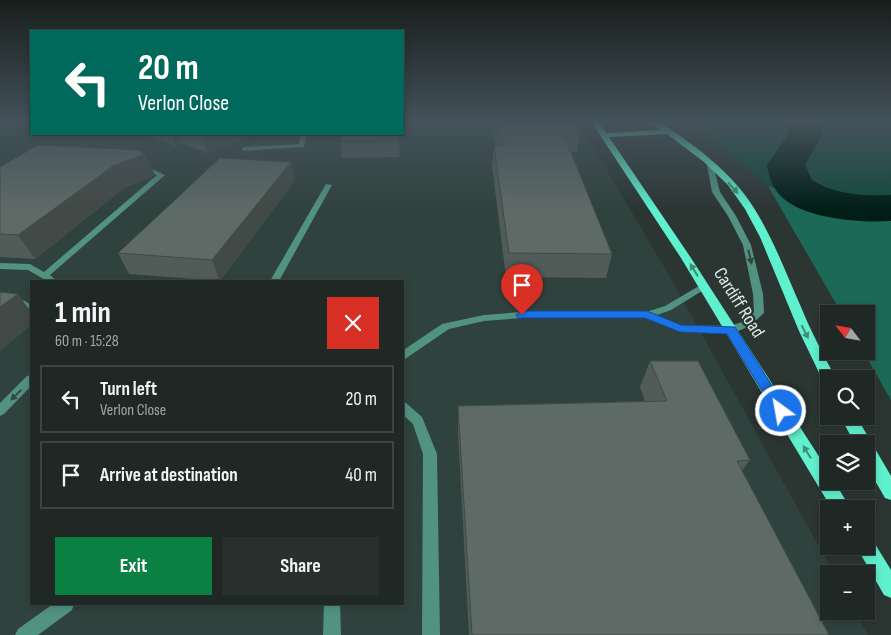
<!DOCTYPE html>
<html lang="en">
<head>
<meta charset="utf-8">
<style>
	body { margin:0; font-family:"Sofia Sans Condensed",sans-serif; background:#28302e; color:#f1f3f6; height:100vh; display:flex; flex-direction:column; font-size:19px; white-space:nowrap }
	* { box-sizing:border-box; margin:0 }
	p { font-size:16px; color:#a2a6a7 }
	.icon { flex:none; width:28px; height:28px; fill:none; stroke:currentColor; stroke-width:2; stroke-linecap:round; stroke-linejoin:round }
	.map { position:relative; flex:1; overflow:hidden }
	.panel { position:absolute; left:30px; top:280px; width:374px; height:325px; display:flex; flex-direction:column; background:#202826; border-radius:0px; box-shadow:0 2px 8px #0003,0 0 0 1px #3d4443 }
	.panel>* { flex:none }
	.guide { position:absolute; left:30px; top:30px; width:374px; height:105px; border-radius:0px; box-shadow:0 2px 8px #0003,0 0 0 1px #3d4443; background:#00695c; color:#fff; overflow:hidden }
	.needle { width:32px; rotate:301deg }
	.controls { position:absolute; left:820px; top:305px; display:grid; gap:10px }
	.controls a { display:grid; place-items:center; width:55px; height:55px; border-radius:0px; background:#202826; box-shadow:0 2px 8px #0003,0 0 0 1px #3d4443; font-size:25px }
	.pin { position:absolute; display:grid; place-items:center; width:42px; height:42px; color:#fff; margin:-51px -21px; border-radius:50% 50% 50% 0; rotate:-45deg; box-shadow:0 0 5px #0007 }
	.pin .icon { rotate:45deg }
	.me { position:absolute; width:55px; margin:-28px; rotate:328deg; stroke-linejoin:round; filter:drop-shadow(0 0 4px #0008) }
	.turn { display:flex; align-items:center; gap:18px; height:105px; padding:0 25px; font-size:22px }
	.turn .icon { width:65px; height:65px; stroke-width:2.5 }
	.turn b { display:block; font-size:35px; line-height:42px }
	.round { display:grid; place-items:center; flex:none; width:52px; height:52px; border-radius:0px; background:#28302e }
	.headline { display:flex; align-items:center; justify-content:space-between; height:85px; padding:0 25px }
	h1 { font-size:30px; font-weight:700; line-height:38px }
	.primary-button { display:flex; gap:10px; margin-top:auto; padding:10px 25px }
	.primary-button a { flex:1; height:58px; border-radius:0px; background:#0b8043; color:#fff; font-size:20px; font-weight:700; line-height:58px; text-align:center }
	.primary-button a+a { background:#28302e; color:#f1f3f6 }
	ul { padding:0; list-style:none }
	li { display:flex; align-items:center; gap:15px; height:68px; margin:0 10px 8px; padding:0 15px; border:2px solid #3d4443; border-radius:0px }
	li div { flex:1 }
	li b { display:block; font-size:19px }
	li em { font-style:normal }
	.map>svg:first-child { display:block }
	.built { fill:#30423d; fill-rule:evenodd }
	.green { fill:#12493d }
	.forest { fill:#1d6958 }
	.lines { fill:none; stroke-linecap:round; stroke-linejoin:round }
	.river { fill:#001d16; fill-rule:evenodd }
	.service { fill:#529281; fill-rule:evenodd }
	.minor { fill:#529281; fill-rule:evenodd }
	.primary { fill:#5ff0ce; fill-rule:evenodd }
	.wall { fill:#515b58 }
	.shaded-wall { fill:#424a47 }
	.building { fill:#5e6a66; stroke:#424a47 }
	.oneway { fill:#428a79 }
	.oneway2 { fill:#334843 }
	.route { fill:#1a73e8; stroke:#114b97 }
	.labels { text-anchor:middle; stroke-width:5; stroke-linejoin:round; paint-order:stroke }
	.street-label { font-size:19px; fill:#dfe6e4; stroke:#2b3633 }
</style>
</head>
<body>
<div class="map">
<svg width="891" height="635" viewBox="0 0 891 635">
	<rect width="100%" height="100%" fill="#2b3633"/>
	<!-- built -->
	<path class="built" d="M0,123H31V134H402L403,123H579L673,282L834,574H829V611H855L868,635H0ZM31,281H402V604H31Z"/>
	<!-- green -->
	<path class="green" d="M687,123H891V208L874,210L846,207L768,186L710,136Z"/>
	<!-- forest -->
	<path class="forest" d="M768,186C808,197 849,213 891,208V400L863,351H866V314H842Z"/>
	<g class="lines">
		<!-- river -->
		<path class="river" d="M785,123H818L822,135L805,165L812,180C836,195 863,196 891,195V221C860,223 808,219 784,199C773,190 769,178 767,165L788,135Z"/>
		<!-- service -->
		<g class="service">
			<path d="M301,134H307L304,147L244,151L241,149L244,147L299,144Z"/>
			<path d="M137,164H141L165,175L50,275L57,281H47L28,270L0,269V263L30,264L44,272L157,175L137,166Z"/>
			<path d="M326,184L332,185L279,281H270Z"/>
			<path d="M0,295L25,301L31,305V312L19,305L0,301Z"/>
			<path d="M31,375V386L4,414L0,416V403L27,376Z"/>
			<path d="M402,401L406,403L422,417L437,454L440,635H422L423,454L413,424L402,414Z"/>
			<path d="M324,604H340L341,635H323Z"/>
		</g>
		<!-- minor -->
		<g class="minor">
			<path d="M710,163L713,165L720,192L736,216L751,245L763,294L764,313L750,326L731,334L680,332L646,318H522L484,321L449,329L402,361V351L442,324L484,315L522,312H646L665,306L704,283L709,286L707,288L671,310L657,315L681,325L730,326L742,322L754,312L753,294L743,245L728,216L712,192L707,165Z"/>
			<path d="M53,604H74L72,610L38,635H15L18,629Z"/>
		</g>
		<!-- primary -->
		<g class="primary">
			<path d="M592,123H599L606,133L661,130L650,123C663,121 676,133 687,141C708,156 729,174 745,195C770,229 784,269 801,307C811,332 824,355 836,379H829V384L824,383L799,331L760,237L745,209L728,185L704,162L667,134L609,137L691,258L829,472V481H834L851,509H832L681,258Z"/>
			<path d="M840,416H856L891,476V500L885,498L866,465V444H855Z"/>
			<path d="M866,537L872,539L891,570V598L884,595L856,546H866Z"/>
		</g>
	</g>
	<!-- wall -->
	<g class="wall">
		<path d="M489,123H574L580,132L577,152H571L612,254L606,278L506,277L492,166L494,146H497Z"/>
		<path d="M142,134H244L245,138L208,153L180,143L176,146Z"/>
		<path d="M342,134H401L399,157L342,158L340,141Z"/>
		<path d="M145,154L155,175L124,188L35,259L0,257V167Z"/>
		<path d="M291,162L295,180L220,281L129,274L118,253Z"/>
		<path d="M650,361L750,460L742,471L829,635H469L458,432V406L645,401L640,387Z"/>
	</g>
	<!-- shaded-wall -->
	<g class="shaded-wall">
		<path d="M172,134H177L180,143L176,146Z"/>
		<path d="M208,134H244L245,138L208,153L202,136Z"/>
		<path d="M399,134H401L399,157L398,140Z"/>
		<path d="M145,154L155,175L124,188L35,259L18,235L113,166Z"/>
		<path d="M291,162L295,180L220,281L212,260Z"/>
		<path d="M18,294L31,312V325L0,351V307Z"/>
	</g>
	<!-- building -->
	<g class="building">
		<path d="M497,123H574L580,132L563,133L612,254L509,253L494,146H505Z"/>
		<path d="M196,134H208L202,136Z"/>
		<path d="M342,134H399L398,140L340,141Z"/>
		<path d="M38,145L138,150L145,154L113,166L18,235L0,234V167Z"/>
		<path d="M220,158L291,162L212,260L118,253Z"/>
		<path d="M0,292L18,294L0,307Z"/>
		<path d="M650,361H698L750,460L737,461L829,635H472L458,406L667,401Z"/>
	</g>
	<!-- one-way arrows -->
	<defs><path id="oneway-solid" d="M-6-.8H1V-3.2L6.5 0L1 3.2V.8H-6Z" transform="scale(1.25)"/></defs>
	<g class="oneway">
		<use href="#oneway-solid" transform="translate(733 188) rotate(48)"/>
		<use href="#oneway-solid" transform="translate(694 270) rotate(-122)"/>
		<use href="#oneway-solid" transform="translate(805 332) rotate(63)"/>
		<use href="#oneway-solid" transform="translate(807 452) rotate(-122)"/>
	</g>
	<g class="oneway2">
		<use href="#oneway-solid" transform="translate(750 257) rotate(77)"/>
		<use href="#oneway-solid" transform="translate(16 395) rotate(135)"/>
	</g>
	<!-- sky -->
	<linearGradient id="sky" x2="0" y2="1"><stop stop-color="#181e1c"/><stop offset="0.58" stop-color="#44525b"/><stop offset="1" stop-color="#44525b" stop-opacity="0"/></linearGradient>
	<rect width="891" height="211" fill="url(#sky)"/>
	<!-- route -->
	<path class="route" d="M522,311H647L681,325L735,327L788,411L786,415L781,417L777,415L727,334L680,332L645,318H518L516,315Z"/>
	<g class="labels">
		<!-- street labels -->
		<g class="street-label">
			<text transform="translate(740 302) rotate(58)" y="7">Cardiff Road</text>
		</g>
	</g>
</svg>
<div class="controls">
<a><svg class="needle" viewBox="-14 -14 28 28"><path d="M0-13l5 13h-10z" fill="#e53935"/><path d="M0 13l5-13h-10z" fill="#a2a6a7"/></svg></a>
<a><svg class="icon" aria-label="search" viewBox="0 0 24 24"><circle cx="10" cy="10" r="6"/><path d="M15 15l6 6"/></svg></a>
<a><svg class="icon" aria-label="layers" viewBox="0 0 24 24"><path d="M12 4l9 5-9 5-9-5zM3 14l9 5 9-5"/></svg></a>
<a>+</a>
<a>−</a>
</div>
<div class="pin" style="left:522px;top:315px;background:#d93025"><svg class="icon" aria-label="arrive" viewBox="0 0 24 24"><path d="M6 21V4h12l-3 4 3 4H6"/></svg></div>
<svg class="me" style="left:781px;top:411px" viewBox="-20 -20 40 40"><circle r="17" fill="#1a73e8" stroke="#fff" stroke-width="3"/><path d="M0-11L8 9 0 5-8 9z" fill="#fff"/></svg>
<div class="guide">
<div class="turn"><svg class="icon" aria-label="left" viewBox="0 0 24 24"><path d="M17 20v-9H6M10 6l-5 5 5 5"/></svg><div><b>20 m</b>Verlon Close</div></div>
</div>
<section class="panel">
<div class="headline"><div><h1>1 min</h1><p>60 m · 15:28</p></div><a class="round" style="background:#d93025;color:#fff"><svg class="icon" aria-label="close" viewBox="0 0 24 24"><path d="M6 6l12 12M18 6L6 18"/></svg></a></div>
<ul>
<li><svg class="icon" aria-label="left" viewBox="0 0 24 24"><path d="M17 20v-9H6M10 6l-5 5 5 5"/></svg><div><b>Turn left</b><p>Verlon Close</p></div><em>20 m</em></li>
<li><svg class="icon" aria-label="arrive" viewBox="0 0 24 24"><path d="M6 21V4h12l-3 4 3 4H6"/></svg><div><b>Arrive at destination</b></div><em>40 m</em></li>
</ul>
<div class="primary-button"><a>Exit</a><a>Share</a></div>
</section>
</div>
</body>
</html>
